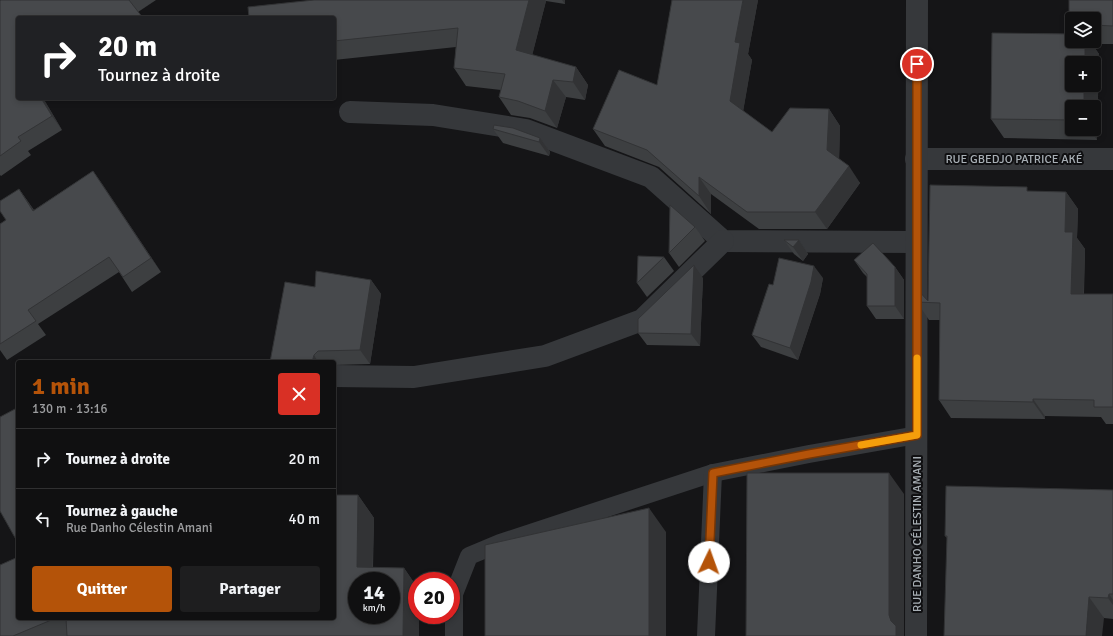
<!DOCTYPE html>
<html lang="fr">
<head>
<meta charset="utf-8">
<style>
	body { margin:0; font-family:Signika,sans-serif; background:#1e1e1f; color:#f1f3f6; height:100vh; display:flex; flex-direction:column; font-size:15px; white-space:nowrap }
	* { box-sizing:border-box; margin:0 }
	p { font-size:13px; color:#9c9d9f }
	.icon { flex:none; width:22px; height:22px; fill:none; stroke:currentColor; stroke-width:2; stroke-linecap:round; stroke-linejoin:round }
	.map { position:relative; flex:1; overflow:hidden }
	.side { position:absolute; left:16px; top:360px; width:320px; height:260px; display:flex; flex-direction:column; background:#101011; border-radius:4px; box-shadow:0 2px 6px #0003,0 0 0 1px #303031 }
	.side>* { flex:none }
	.top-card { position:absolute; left:16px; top:16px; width:320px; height:84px; border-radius:4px; box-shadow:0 2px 6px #0003,0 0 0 1px #303031; background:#202124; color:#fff; overflow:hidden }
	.tools { position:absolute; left:1065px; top:12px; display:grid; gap:8px }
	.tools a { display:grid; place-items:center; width:36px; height:36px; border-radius:4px; background:#101011; box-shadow:0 2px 6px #0003,0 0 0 1px #303031; font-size:20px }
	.speed { position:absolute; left:348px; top:572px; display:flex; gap:8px; font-size:20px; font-weight:700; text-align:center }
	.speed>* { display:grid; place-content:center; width:52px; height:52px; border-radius:50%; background:#101011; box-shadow:0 2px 6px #0003,0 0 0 1px #303031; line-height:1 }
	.speed small { font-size:10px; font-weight:400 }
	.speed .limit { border:6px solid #d22; background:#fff; color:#111 }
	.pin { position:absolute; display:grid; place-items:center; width:34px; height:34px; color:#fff; margin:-17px; border:2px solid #fff; border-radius:50%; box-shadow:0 1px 4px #0007 }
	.me { position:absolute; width:44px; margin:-22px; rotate:3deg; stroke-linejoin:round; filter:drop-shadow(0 0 3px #0008) }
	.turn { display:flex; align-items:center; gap:14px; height:84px; padding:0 16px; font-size:18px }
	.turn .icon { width:52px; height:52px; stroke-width:2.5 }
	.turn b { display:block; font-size:28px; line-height:34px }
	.round { display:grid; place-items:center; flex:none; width:42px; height:42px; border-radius:4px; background:#1e1e1f }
	.headline { display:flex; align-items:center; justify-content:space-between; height:68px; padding:0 16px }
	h1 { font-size:24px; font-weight:700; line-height:30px; color:#b45309 }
	.cta { display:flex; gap:8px; margin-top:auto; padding:8px 16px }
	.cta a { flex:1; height:46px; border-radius:4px; background:#b45309; color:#fff; font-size:16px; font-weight:700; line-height:46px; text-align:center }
	.cta a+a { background:#1e1e1f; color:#f1f3f6 }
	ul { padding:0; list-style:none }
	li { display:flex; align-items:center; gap:12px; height:60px; padding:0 16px; border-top:1px solid #303031 }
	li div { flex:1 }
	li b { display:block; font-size:15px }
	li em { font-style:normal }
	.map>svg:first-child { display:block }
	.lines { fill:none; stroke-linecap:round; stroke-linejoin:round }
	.lane { stroke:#36383b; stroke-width:18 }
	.street { stroke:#36383b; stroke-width:22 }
	.wall { fill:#3d3f41; fill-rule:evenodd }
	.shaded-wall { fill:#323335 }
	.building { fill:#47494c; stroke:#323335; fill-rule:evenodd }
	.route-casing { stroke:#753606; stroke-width:10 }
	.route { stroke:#b45309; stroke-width:7 }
	.slow { stroke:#f59e0b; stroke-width:7 }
	.labels { text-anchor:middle; stroke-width:4; stroke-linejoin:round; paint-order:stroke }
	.street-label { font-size:12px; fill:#a8afb5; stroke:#101012 }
</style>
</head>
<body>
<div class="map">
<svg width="1113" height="636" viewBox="0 0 1113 636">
	<rect width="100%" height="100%" fill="#151517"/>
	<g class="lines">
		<!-- lane -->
		<g class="lane">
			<path d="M454,636V594L469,556L500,543L713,473L809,454L917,435"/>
			<path d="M706,636L713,473"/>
		</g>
		<!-- street -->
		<g class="street">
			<path d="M350,112L433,115L526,130L651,177L723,241L916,242"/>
			<path d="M916,159H1113"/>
			<path d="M334,376L414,377L545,356L642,320L723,241"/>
			<path d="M916,636L917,0"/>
		</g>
	</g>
	<!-- wall -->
	<g class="wall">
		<path d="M1,0H156L138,12L18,18V98H43L62,130L28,151L31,155L1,176L0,175V1Z"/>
		<path d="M314,0H565V4L546,1L532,55L576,67L588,85L585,100L566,97L557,128L530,118L511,115L499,97L501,90L466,86L454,68L456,47L334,60V18Z"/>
		<path d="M672,0H758L748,54L752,60L743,111L772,132L829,109L840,126L839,159L860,183L827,229H759L711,194V214L659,167L605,146L593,129L657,85Z"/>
		<path d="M1069,0H1113V44H1092L1099,54L1097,140L1004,138L991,119L992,33L1072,34V41H1094V19H1072V29L1069,25ZM1072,63H1094V85H1072ZM1072,107H1094V129H1072Z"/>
		<path d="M493,129L540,138L550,152L549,156L503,143Z"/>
		<path d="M93,171L161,272L132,292L119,272L38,324L46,335L7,360L0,350V224L6,220L19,189L34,210Z"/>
		<path d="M1030,191L1066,192L1078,209L1077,238L1085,249L1084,294H1113V424H1106L1101,417L1045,416V419L951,418L939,400L940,320H929L917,302L928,301Z"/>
		<path d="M695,227L705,241L679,267L669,253Z"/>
		<path d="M784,240H799L808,254L803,261L794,254Z"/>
		<path d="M664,257L674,271L647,297L637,283Z"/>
		<path d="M854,260L895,267L904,280V319H876L867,306V277L863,273Z"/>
		<path d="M703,278L700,346L647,345L638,333Z"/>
		<path d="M823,278L820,294L798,360L761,347L752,335L773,285Z"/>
		<path d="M371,280L381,294L370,364L334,365V362H270L315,287Z"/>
		<path d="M1113,490V619L1104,618L947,538L945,536Z"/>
		<path d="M358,495L374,518L373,568H404L417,587V615H419V636H0L18,618H334Z"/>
	</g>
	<!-- shaded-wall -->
	<g class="shaded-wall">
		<path d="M529,0H545L546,1L529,68L516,50Z"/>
		<path d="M562,0H565V4Z"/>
		<path d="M743,0H758L748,54L752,60L742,118L730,101L735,42Z"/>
		<path d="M1085,41H1090L1099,54L1097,140L1090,129H1094V107H1084V85H1094V63H1085Z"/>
		<path d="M576,67L588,85L585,100L573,82Z"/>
		<path d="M553,80L566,97L557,128L545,111Z"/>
		<path d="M41,98H43L62,130L52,116Z"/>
		<path d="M829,109L840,126L839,167L827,150Z"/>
		<path d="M540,138L550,152L549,156L539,142Z"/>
		<path d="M849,166L860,183L827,229L815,212Z"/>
		<path d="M93,171L103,185L161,272L151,258Z"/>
		<path d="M699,177L711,194V214L699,196Z"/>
		<path d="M19,189L29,203L43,225L33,211Z"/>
		<path d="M1066,192L1078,209L1077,238L1085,249L1083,311L1071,294L1065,232Z"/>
		<path d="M799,240L808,254L803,261L793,247Z"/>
		<path d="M694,265L703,278L700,346L691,334Z"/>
		<path d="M814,266L823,278L820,294L798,360L790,348Z"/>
		<path d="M895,267L904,280V319L895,306Z"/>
		<path d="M371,280L381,294L370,364L360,350Z"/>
		<path d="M314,355L318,362H312Z"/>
		<path d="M1033,399L1045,416V419L1033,402Z"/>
		<path d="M889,473L904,494V636H896L889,615Z"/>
		<path d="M358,495L374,518L372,581L357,567Z"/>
		<path d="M649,508L666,532V636H649Z"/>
		<path d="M404,568L417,587V615H419V636H403Z"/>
		<path d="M1109,594L1113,600V605L1108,598Z"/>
		<path d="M1089,597L1104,618L1102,636H1086Z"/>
	</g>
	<!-- building -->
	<g class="building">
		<path d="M1,0H129L143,18H18V98H41L52,116L18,137L21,141L0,156V1Z"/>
		<path d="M314,0H529L516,50L576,67L573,82L553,80L545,111L518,101L499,97L505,74L454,68L458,28L334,41V18H249L248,7Z"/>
		<path d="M672,0H743L735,42L740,43L730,101L772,132L790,108L829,109L827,150L849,166L815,212H747L699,177V196L647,150L593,129L619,70L657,85Z"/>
		<path d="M1069,0H1113V26L1094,25V19H1072V25H1069Z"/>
		<path d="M992,33L1072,34V41H1085V63H1072V85H1084V107H1072V120L991,119Z"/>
		<path d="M494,125L513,128L540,138L539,142L493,129Z"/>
		<path d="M93,171L151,258L123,277L109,257L28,310L36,321L0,344V224L6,220L0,211V201L19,189L33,211Z"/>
		<path d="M930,185L1027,187V191L1066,192L1065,232H1073L1071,294H1113V407H1094V400L1033,399V402L939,400L940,303L917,302V289L928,301Z"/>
		<path d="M670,205L695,227L669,253Z"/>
		<path d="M784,240H799L793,247Z"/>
		<path d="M873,243L895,267V306H867V274L854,260Z"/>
		<path d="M638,256L664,257L637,283Z"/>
		<path d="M779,258L814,266L811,282L790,348L752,335L769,284L773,285Z"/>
		<path d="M694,265L691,334L638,333V319Z"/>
		<path d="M316,271L371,280L360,350L318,351L314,355L312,362H270L285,282L315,287Z"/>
		<path d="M15,409L18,415V543L0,511V417Z"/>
		<path d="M747,473H889V615L891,621L896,626V636H746Z"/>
		<path d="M946,486L1113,490V594H1109L1108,598L1089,597L1086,636H944L947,536H945Z"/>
		<path d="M334,495H358L357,567L404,568L403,636H67L66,618H334ZM357,581H391V615H357Z"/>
		<path d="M649,508V636H485V545Z"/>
		<path d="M18,557V618H56L13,636H0V565Z"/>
	</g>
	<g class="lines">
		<defs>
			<path id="route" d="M709,562L713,473L809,454L917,435V64"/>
		</defs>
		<!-- route casing -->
		<use href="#route" class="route-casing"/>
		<!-- route -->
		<use href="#route" class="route"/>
		<!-- slow -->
		<path class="slow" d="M861,445L917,435V358"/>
	</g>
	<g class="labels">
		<!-- street labels -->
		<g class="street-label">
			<text x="1014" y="163">RUE GBEDJO PATRICE AKÉ</text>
			<text transform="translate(917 534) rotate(-90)" y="4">RUE DANHO CÉLESTIN AMANI</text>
		</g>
	</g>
</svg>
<div class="tools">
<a><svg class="icon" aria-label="layers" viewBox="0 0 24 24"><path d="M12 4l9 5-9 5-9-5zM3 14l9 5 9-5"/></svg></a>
<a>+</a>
<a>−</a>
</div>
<div class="speed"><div>14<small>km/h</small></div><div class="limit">20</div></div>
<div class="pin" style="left:917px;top:64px;background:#d93025"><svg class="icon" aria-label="arrive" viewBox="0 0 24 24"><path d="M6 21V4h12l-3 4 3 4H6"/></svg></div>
<svg class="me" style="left:709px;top:562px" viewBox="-20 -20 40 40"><circle r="19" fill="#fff"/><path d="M0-13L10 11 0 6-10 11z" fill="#b45309"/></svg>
<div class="top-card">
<div class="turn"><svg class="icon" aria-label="right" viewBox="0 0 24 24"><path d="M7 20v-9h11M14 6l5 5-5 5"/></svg><div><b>20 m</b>Tournez à droite</div></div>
</div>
<section class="side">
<div class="headline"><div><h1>1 min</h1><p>130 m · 13:16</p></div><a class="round" style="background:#d93025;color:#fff"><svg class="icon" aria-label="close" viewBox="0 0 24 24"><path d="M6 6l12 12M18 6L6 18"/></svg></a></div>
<ul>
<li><svg class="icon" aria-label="right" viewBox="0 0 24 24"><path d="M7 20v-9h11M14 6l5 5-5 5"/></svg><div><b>Tournez à droite</b></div><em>20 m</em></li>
<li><svg class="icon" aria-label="left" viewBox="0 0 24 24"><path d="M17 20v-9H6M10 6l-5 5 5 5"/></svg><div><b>Tournez à gauche</b><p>Rue Danho Célestin Amani</p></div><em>40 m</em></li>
</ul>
<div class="cta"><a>Quitter</a><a>Partager</a></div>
</section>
</div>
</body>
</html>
